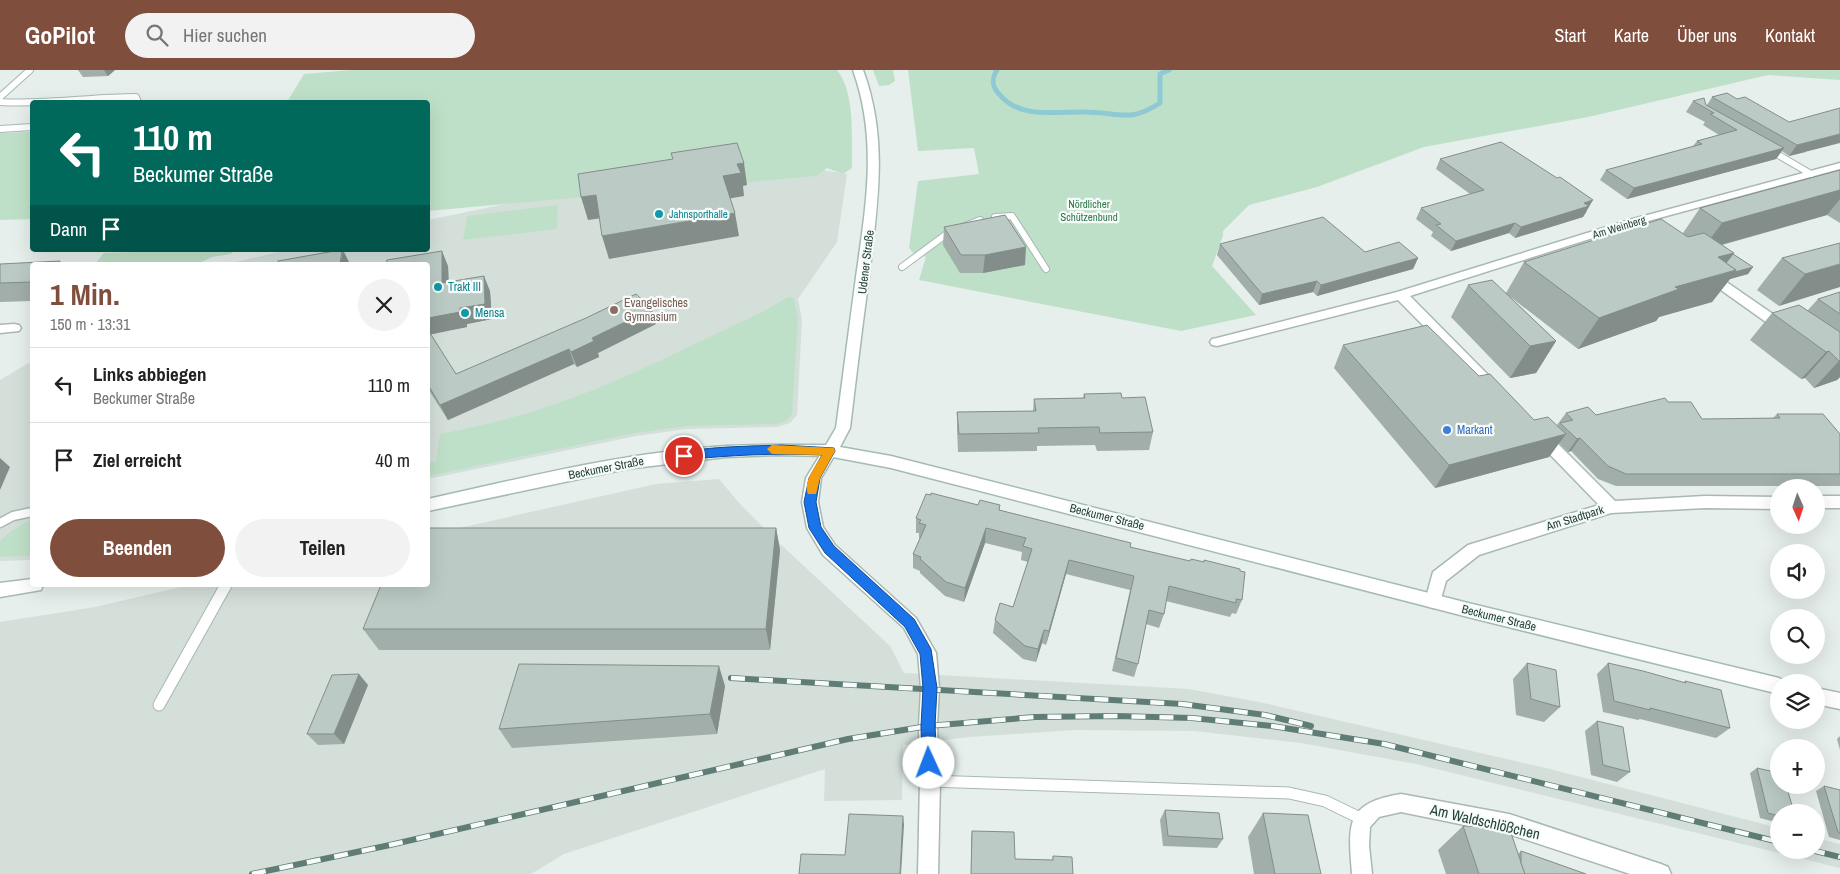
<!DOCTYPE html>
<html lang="de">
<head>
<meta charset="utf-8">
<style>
	body { margin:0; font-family:"Archivo Narrow",sans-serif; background:#f2f2f2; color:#222; height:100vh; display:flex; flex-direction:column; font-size:19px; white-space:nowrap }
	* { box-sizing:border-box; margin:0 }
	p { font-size:16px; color:#767676 }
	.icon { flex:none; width:28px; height:28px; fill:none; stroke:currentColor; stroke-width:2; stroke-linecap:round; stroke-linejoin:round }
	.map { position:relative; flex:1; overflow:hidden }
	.details { position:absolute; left:30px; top:192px; width:400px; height:325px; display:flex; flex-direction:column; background:#fff; border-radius:5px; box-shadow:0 5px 20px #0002 }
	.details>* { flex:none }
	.banner { position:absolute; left:30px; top:30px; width:400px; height:152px; border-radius:5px; box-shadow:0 5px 20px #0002; background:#00695c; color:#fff; overflow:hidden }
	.needle { width:32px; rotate:177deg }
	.tools { position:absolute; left:1770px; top:409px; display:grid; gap:10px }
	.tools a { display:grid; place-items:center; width:55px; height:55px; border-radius:50%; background:#fff; box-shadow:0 5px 20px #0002; font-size:25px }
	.pin { position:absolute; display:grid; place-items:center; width:42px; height:42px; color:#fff; margin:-21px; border:2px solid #fff; border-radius:50%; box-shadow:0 1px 5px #0007 }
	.me { position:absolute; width:55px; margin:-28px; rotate:358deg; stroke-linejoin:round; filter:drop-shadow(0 0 4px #0008) }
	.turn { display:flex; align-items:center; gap:18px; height:105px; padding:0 20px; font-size:22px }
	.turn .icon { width:65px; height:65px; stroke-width:2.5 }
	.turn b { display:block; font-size:35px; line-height:42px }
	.then { display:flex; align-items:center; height:48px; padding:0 20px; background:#0003; gap:10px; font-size:19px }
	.round { display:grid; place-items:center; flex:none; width:52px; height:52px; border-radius:26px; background:#f2f2f2 }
	.overview { display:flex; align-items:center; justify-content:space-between; height:85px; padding:0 20px }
	h1 { font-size:30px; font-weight:800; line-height:38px; color:#804e3d }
	.cta { display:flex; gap:10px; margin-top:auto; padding:10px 20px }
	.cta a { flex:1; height:58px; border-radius:30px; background:#804e3d; color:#fff; font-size:20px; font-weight:800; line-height:58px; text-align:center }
	.cta a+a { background:#f2f2f2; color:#222 }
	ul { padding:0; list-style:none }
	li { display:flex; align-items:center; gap:15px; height:75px; padding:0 20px; border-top:1px solid #e0e0e0 }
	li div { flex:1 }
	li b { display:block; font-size:19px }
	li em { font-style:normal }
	header { display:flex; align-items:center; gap:30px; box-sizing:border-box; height:70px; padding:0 25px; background:#804e3d; color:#fff }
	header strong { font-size:24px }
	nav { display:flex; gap:28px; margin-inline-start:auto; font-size:18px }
	.search { width:350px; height:45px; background:#f2f2f2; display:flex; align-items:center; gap:12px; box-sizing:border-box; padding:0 18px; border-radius:28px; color:#767676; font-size:19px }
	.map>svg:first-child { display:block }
	.built { fill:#d4dfda }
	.green { fill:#bfe0c8 }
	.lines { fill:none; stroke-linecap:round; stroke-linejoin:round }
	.stream { stroke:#8ec9d4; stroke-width:5 }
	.lane-far2-casing { stroke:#a8b8b2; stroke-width:8 }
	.lane-far1-casing { stroke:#a8b8b2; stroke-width:11 }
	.lane-casing { stroke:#a8b8b2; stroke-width:13 }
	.street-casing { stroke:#a8b8b2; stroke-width:3 }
	.secondary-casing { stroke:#a4bbb3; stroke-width:3 }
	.lane-far2 { stroke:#fff; stroke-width:6 }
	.lane-far1 { stroke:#fff; stroke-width:8 }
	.lane { stroke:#fff; stroke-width:11 }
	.street { fill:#fff; fill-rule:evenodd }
	.secondary { fill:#fff; fill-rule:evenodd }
	.rail-casing { stroke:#5f7d75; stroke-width:6 }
	.rail { stroke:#f7fbf9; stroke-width:4.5; stroke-dasharray:14; stroke-linecap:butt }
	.wall { fill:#a1aea9 }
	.shaded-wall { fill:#838d89 }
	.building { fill:#bbcac4; stroke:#838d89 }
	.route { fill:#1a73e8; stroke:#114b97 }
	.slow { fill:#f59e0b }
	.culture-dot { fill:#0f9aa8; stroke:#f7fbf9; stroke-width:2 }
	.education-dot { fill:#8d6e63; stroke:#f7fbf9; stroke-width:2 }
	.shop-dot { fill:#3f7fe0; stroke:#f7fbf9; stroke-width:2 }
	.labels { text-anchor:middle; stroke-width:4.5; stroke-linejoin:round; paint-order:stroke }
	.far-park-label { font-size:11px; fill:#2d7a4b; stroke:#f7fbf9 }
	.far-culture-label { font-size:11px; fill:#0d838f; stroke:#f7fbf9; text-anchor:start }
	.far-street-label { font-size:11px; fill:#24423a; stroke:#f7fbf9 }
	.street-label { font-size:12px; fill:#24423a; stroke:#f7fbf9 }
	.culture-label { font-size:12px; fill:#0d838f; stroke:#f7fbf9; text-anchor:start }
	.education-label { font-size:12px; fill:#785e54; stroke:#f7fbf9; text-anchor:start }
	.shop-label { font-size:12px; fill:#366cbe; stroke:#f7fbf9; text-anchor:start }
	.near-street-label { font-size:15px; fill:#24423a; stroke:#f7fbf9 }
</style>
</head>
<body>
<header>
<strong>GoPilot</strong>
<div class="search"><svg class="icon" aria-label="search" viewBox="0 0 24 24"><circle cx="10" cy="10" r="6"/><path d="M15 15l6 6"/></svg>Hier suchen</div>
<nav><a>Start</a><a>Karte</a><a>Über uns</a><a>Kontakt</a></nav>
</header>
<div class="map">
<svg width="1840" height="804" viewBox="0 0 1840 804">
	<rect width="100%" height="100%" fill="#e6efeb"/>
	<!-- built -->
	<g class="built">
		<path d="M756,89L847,104L837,172L798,229L802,250L797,345L790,353L777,357L687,359L636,366L428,409V195H223L287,180H428V150L577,119Z"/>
		<path d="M32,291V490L0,491V310Z"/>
		<path d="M719,409L740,434L777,471L890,576L904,603L1189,619L1259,632L1546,698L1779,758V780H1816V768L1840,774V798L1416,694L1301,673L1194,661L1074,660L970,667L903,675L902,730L824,731L825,699L564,784L531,804H0V552L95,537L189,515H428V465L656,414Z"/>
	</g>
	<!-- green -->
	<g class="green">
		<path d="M351,0H837C856,24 851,68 852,98L843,104L827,98L816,106L428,141V32H287L304,4Z"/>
		<path d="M873,0H893L895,11L889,15L879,16Z"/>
		<path d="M908,0H1840V10L1768,5L1588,47L1424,77L1317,117L1249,135L1223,161V166L1212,196L1256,245L1181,261L919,210L926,187L913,183L909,178L918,111L979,104L974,78L918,81Z"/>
		<path d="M32,62V149L0,150V63Z"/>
		<path d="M558,135L557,159L463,170L467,146Z"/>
		<path d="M195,180H234L231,184L212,187L195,195H94L104,183Z"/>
		<path d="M788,227L794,228L798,251L792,344L787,350L776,354L687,356L635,363L428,406V393L436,391L440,364C476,357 511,349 546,337C620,313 691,275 762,242Z"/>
		<path d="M32,449V486L0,487V471L11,461Z"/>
	</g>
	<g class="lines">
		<!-- stream -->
		<path class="stream" d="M997,0C991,9 992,16 999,24C1020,50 1057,41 1086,42C1101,42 1117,46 1132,45C1143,43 1151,39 1160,33V4L1169,0"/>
		<defs>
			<g id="lane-far2">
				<path d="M0,27L30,0"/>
				<path d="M0,32C45,35 91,27 136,27L138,32"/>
				<path d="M0,59L32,57"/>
				<path d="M1768,79L1811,104"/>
				<path d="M995,147L1012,146L1046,199"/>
				<path d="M902,197L948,163L980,150"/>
			</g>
			<path id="lane-far1" d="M0,453L13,446L32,442"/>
			<g id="lane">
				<path d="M159,635L226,515"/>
				<path d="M930,711L1289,723L1325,731L1362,749"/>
			</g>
			<g id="street">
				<path d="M1840,93V99L1637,154L1410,226L1500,317L1502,320L1500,323H1490L1398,230L1217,276L1212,275L1210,272L1212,269L1217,268L1397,222L1629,150Z"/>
				<path d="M1708,201L1712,202L1790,256L1792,259L1790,262H1780L1704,208L1702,205Z"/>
				<path d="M14,254L19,255L21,258L19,261L0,263V255Z"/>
				<path d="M1540,360L1545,361L1615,431L1705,426L1779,427V439L1705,438L1611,443L1479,485L1446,511L1439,536L1433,538L1427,536L1425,531L1433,502L1468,475L1599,435L1535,369L1533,365L1535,361Z"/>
				<path d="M830,376L835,377L837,381L821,408L818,432L823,457L835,475L916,548L936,583L939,618L937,656L940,711L938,804H918L920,711L919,656L921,618L918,584L904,558L823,485L807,458L802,432L806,408L825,377Z"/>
				<rect x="1816" y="426" width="24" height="12"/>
				<path d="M1401,724L1509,744L1661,794L1668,797L1671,804H1630L1509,764L1401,742L1379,747L1370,757L1369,776L1372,804H1352C1348,754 1345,733 1401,724Z"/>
			</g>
			<g id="secondary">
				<path d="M853,0H863C889,70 877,135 869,207C862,257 856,308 850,358L840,377L891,386L1468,533L1779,608L1786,612H1779V624L1468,547L891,398L828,386L777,385L726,387L626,399L428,441V429C527,407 626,382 727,376C760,374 793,375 826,375L836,358C843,308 849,257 856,207C866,135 878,70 853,0Z"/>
				<path d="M32,509V515H43L41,520L0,527V513Z"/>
				<path d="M1816,618L1840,623V639L1816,634Z"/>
			</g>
		</defs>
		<!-- lane-far2 casing -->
		<use href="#lane-far2" class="lane-far2-casing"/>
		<!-- lane-far1 casing -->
		<use href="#lane-far1" class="lane-far1-casing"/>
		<!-- lane casing -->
		<use href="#lane" class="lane-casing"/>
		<!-- street casing -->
		<use href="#street" class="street-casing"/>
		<!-- secondary casing -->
		<use href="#secondary" class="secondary-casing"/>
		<!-- lane-far2 -->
		<use href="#lane-far2" class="lane-far2"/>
		<!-- lane-far1 -->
		<use href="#lane-far1" class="lane-far1"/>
		<!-- lane -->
		<use href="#lane" class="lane"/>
		<!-- street -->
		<use href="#street" class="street"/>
		<!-- secondary -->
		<use href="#secondary" class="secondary"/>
		<defs>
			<g id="rail">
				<path d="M731,608L1182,634L1265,645L1311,656"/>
				<path d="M1811,780L1840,787"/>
				<path d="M252,804L390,775L848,669L928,656L1035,647L1117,646L1192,648L1272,656L1384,674L1779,772"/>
			</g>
		</defs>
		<!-- rail casing -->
		<use href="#rail" class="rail-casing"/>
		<!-- rail -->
		<use href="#rail" class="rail"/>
	</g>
	<!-- wall -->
	<g class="wall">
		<path d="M78,0H115L108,6L83,7Z"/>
		<path d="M1727,23L1806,82L1789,86L1782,81L1776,89L1627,129L1600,110L1606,100L1693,76L1697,71L1719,65L1703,55L1705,52L1686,42L1693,31L1707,35L1712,27Z"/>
		<path d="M1440,89L1587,141L1583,147L1515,168L1509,163L1451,181L1431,166L1433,162L1416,149L1421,138L1470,124L1436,99Z"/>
		<path d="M1840,100V153L1827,145L1722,175L1733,184L1753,197L1748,204L1730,209L1712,232L1659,247L1656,251L1578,279L1508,225L1556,271L1536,303L1510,308L1451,247L1468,215L1506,223L1524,192L1683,163L1700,138Z"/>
		<path d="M944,157L1025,195L983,203H960L943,175Z"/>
		<path d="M1840,173L1779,236L1757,220L1782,188Z"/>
		<path d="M1220,174L1365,182L1418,188L1413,199L1317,226L1313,222L1259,235L1217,185Z"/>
		<path d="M0,194L32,195V231L0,232Z"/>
		<path d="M428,195L448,196L449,212L490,221L492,249L467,254V257L430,264L456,304L656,254L598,283L599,287L577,297L574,294L448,350L430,322H428Z"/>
		<path d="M1840,222V307L1837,310L1814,318L1805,308L1801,309L1750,270L1772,243L1808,240L1818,229Z"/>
		<path d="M1343,275L1479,306L1534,350L1558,356L1557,355L1566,343L1596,345L1668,332L1702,349L1773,348L1777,344L1840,364V416H1616L1598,409L1571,381L1568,382L1559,373L1549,387L1435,418L1334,298Z"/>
		<path d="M1084,324L1122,328L1153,362L1149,380L1097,381L1095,375L1037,376V381L958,382L957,359V342L1033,341L1034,329L1083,328Z"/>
		<path d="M1000,440L1130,477L1242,530L1236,544L1232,543L1230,547L1166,531L1164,544L1159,558L1146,554L1138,594L1134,607L1112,601L1130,520L1066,504L1046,575L1042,573L1036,592L1023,589L993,563L995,550L1013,537L1028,492L1021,490L1022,482L985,473L964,532L945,526L920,503V501L913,498V484L920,468H919V463H916V448Z"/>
		<path d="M776,458L780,480L770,580H379L363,559Z"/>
		<path d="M1527,593L1560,637L1544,652L1516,645L1513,609Z"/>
		<path d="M1608,593L1684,613L1685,611L1730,658L1716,668L1640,649L1638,650L1603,642L1597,604Z"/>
		<path d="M368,615L344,674L318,675L307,664Z"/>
		<path d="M725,616L717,664L512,678L499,659Z"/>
		<path d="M1597,651L1630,702L1617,712L1591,705L1585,661Z"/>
		<path d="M1840,666V680L1837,669Z"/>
		<path d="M1757,698L1779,742V753L1760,748L1750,703Z"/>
		<path d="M1824,716L1840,720V770L1829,767L1816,721Z"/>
		<path d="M1165,740L1223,769L1217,778L1163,776L1160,750Z"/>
		<path d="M1263,743L1321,804H1254L1248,767Z"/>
		<path d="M1463,756L1518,784L1521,781L1586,804H1446L1438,780Z"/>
		<path d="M972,761L1015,789L1052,790L1053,786L1073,804H971V769Z"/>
	</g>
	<!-- shaded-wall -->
	<g class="shaded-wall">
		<path d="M104,0H115L108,6Z"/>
		<path d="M1840,64V73L1789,86L1797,75Z"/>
		<path d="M1784,78L1776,89L1627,129L1634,118Z"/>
		<path d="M744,93L747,115L743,116L744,126L727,129L723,106L737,94Z"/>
		<path d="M1840,120V129L1827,145L1702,180L1722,153Z"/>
		<path d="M596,125L602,148L588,150L581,127Z"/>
		<path d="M1593,130L1583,147L1515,168L1521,157L1584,133Z"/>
		<path d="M735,143L739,166L609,189L602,166Z"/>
		<path d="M1515,153L1509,163L1451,181L1456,171Z"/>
		<path d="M1026,177L1025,195L983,203L985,185Z"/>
		<path d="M343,180L349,192L348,195H340Z"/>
		<path d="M442,181L448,196L449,228L442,213Z"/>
		<path d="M1734,183L1717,206L1736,200L1753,197L1748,204L1730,209L1712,232L1659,247L1656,251L1578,279L1599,248L1675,217L1718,187Z"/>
		<path d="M1418,188L1413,199L1317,226L1321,215Z"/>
		<path d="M60,191L63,195H56Z"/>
		<path d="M1840,194V217L1779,236L1805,204Z"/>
		<path d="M484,206L490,221L492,249L467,254V257L428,265V248L460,238Z"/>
		<path d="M1317,211L1313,222L1259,235L1262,224Z"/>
		<path d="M652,239L656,254L598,283L599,287L577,297L571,282L592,268Z"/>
		<path d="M1556,271L1536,303L1510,308L1530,276Z"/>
		<path d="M569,279L574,294L448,350L440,335Z"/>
		<path d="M1829,281L1805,308L1801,309L1826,282Z"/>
		<path d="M1839,291H1840V307L1837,310L1814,318Z"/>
		<path d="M1566,364L1549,387L1435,418L1449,395Z"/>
		<path d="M1580,368L1571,381L1568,382L1577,369Z"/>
		<path d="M0,388L10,397L0,420Z"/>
		<path d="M776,458L780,480L770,580L766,559Z"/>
		<path d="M986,458L985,473L964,532L965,518Z"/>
		<path d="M1069,490L1066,504L1046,575L1049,561Z"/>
		<path d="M1044,560L1042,573L1036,592L1038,579Z"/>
		<path d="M719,596L725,616L717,664L710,644Z"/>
		<path d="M359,604L368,615L344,674L334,664Z"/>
		<path d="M903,746L904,755L901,804H900Z"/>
	</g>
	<!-- building -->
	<g class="building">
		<path d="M1727,23L1737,29L1745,27L1789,52L1840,38V64L1797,75L1712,27Z"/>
		<path d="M1704,28L1706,35L1784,78L1634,118L1606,100L1702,74L1697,71L1737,60L1710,44L1714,43L1693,31Z"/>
		<path d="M1501,72L1557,108L1560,107L1593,130L1584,133L1589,136L1521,157L1515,153L1456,171L1436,155L1441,154L1421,138L1484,120L1440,89Z"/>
		<path d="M737,73L744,93L737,94L741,103L723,106L735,143L602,166L596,125L581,127L578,104L673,89L671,83Z"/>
		<path d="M1840,100V120L1722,153L1700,138Z"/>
		<path d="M1005,145L1026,177L985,185H961L944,157Z"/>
		<path d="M1323,147L1365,182L1399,172L1418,188L1321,215L1317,211L1262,224L1220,174Z"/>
		<path d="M1661,149L1688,167L1704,163L1734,183L1718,187L1736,200L1675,217L1679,219L1599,248L1524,192Z"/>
		<path d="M1840,173V194L1805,204L1782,188Z"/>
		<path d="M340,180H342L340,195H277L278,191Z"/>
		<path d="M442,181V213L484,206L485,234L460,238V242L428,248V195H386L387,190Z"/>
		<path d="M1733,184L1753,197L1735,202L1736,200L1726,193Z"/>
		<path d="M60,191L56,195H32V212L0,213V194Z"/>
		<path d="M1492,210L1556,271L1530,276L1468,215Z"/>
		<path d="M1840,222V244L1818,229Z"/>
		<path d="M636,224L652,239L592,268L594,271L571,282L569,279L440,335L428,315V260L456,304L586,248Z"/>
		<path d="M1799,235L1840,262V291H1839L1829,281L1826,282L1772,243Z"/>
		<path d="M1427,255L1479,306L1490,304L1534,350L1548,347L1566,364L1449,395L1343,275Z"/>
		<path d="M1121,323L1122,328L1145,327L1153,362L1100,363L1099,357L1038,358L1039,363L959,364L957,342L1036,341L1034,329L1085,328L1084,324Z"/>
		<path d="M1665,328L1668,332H1691L1702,349L1780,348L1777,344H1823L1840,364V404H1626L1608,396L1580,368L1577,369L1560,353L1573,350L1566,343L1588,337L1596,345Z"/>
		<path d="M931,423L978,435L980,430L1000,435L999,440L1131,473L1130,477L1190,491L1191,489L1204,492V490L1240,499V501L1245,502L1242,530L1236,529V533L1169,516L1164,544L1149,540L1138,594L1116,588L1134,506L1069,490L1049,561L1044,560L1038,579L1025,576L995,550L1000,533L1013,537L1032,479L1023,476L1026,468L986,458L965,518L946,512L920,489L921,487L913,484L926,455L919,453L921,450L916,448L926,424L931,425Z"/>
		<path d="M428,458H776L766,559H363L381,515H428Z"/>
		<path d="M1527,593L1556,600L1560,637L1531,629Z"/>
		<path d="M1608,593L1643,601L1686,613L1685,611L1721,620L1730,658L1650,638V640L1614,631Z"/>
		<path d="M519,594L719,596L710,644L499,659Z"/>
		<path d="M359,604L334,664H307L332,605Z"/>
		<path d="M1597,651L1623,657L1630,702L1603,695Z"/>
		<path d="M1757,698L1779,703V715H1786L1794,742H1779V746L1768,743Z"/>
		<path d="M1824,716L1840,720V763L1838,762Z"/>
		<path d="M1165,740L1219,743L1223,769L1168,766Z"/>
		<path d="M1263,743L1308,745L1321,804H1275Z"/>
		<path d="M849,744L903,746L900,804H799L801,784L845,785Z"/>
		<path d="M1463,756L1509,757L1525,804H1479Z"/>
		<path d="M972,761L1014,762L1015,789L1053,790V786L1072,787L1073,804H971Z"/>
		<path d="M1521,781L1586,804H1525L1521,793Z"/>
	</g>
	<!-- route -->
	<path class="route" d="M781,375L834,378L835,381L820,408L816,432L821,457L834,476L914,549L931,579L937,618L935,656L937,693L934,698L929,700L924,698L922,693L921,656L923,618L920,584L905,557L825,483L809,458L804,432L809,408L822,385C775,383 730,385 684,390L678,386C685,376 765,376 781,375Z"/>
	<!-- slow -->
	<path class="slow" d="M772,375L834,378L835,381L820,408L816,424H808C803,411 816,396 822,385L772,384L767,379Z"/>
	<!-- markers -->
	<g class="culture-dot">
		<circle cx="659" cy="144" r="5"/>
		<circle cx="438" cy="217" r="5"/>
		<circle cx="465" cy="243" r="5"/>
	</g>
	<circle class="education-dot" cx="614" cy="240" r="5"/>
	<circle class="shop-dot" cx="1447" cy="360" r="5"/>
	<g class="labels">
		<!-- far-park labels -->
		<g class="far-park-label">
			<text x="1089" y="138">Nördlicher<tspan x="1089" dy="13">Schützenbund</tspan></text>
		</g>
		<!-- far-culture labels -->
		<g class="far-culture-label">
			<text x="669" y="148">Jahnsporthalle</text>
		</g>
		<!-- far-street labels -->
		<g class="far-street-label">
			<text transform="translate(1619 157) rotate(-17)" y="4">Am Weinberg</text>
		</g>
		<!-- street labels -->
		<g class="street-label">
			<text transform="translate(866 192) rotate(-83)" y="4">Udener Straße</text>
			<text transform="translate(606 398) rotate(-11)" y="4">Beckumer Straße</text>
			<text transform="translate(1107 447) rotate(14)" y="4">Beckumer Straße</text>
			<text transform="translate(1575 448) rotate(-17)" y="4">Am Stadtpark</text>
			<text transform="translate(1499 548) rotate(14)" y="4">Beckumer Straße</text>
		</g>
		<!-- culture labels -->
		<g class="culture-label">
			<text x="448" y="221">Trakt III</text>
			<text x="475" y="247">Mensa</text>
		</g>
		<!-- education labels -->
		<g class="education-label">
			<text x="624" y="237">Evangelisches<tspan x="624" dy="14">Gymnasium</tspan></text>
		</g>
		<!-- shop labels -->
		<g class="shop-label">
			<text x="1457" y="364">Markant</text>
		</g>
		<!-- near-street labels -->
		<g class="near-street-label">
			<text transform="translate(1485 752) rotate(13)" y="5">Am Waldschlößchen</text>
		</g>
	</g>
</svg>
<div class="tools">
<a><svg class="needle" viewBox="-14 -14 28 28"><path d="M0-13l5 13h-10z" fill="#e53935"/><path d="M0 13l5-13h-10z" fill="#767676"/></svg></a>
<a><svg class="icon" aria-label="sound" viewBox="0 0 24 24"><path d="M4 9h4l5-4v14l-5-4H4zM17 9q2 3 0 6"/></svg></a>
<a><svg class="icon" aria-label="search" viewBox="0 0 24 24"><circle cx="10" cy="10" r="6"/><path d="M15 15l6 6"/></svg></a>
<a><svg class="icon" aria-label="layers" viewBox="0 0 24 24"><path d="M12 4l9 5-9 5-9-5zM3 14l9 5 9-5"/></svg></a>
<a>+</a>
<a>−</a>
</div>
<div class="pin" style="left:684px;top:386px;background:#d93025"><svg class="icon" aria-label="arrive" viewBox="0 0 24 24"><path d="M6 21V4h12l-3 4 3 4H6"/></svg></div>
<svg class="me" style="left:929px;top:693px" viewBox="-20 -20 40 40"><circle r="19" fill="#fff"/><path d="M0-13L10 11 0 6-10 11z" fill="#1a73e8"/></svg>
<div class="banner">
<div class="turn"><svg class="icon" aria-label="left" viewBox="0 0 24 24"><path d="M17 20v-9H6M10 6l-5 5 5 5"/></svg><div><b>110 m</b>Beckumer Straße</div></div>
<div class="then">Dann<svg class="icon" aria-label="arrive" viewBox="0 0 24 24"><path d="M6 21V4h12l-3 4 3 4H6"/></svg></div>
</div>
<section class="details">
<div class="overview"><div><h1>1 Min.</h1><p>150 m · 13:31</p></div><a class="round"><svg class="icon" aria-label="close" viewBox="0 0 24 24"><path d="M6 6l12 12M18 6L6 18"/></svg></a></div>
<ul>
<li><svg class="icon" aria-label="left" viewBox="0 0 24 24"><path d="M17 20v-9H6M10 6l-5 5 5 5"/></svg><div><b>Links abbiegen</b><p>Beckumer Straße</p></div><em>110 m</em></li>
<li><svg class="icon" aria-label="arrive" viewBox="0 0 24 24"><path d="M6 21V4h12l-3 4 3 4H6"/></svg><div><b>Ziel erreicht</b></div><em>40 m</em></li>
</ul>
<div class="cta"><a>Beenden</a><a>Teilen</a></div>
</section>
</div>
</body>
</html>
